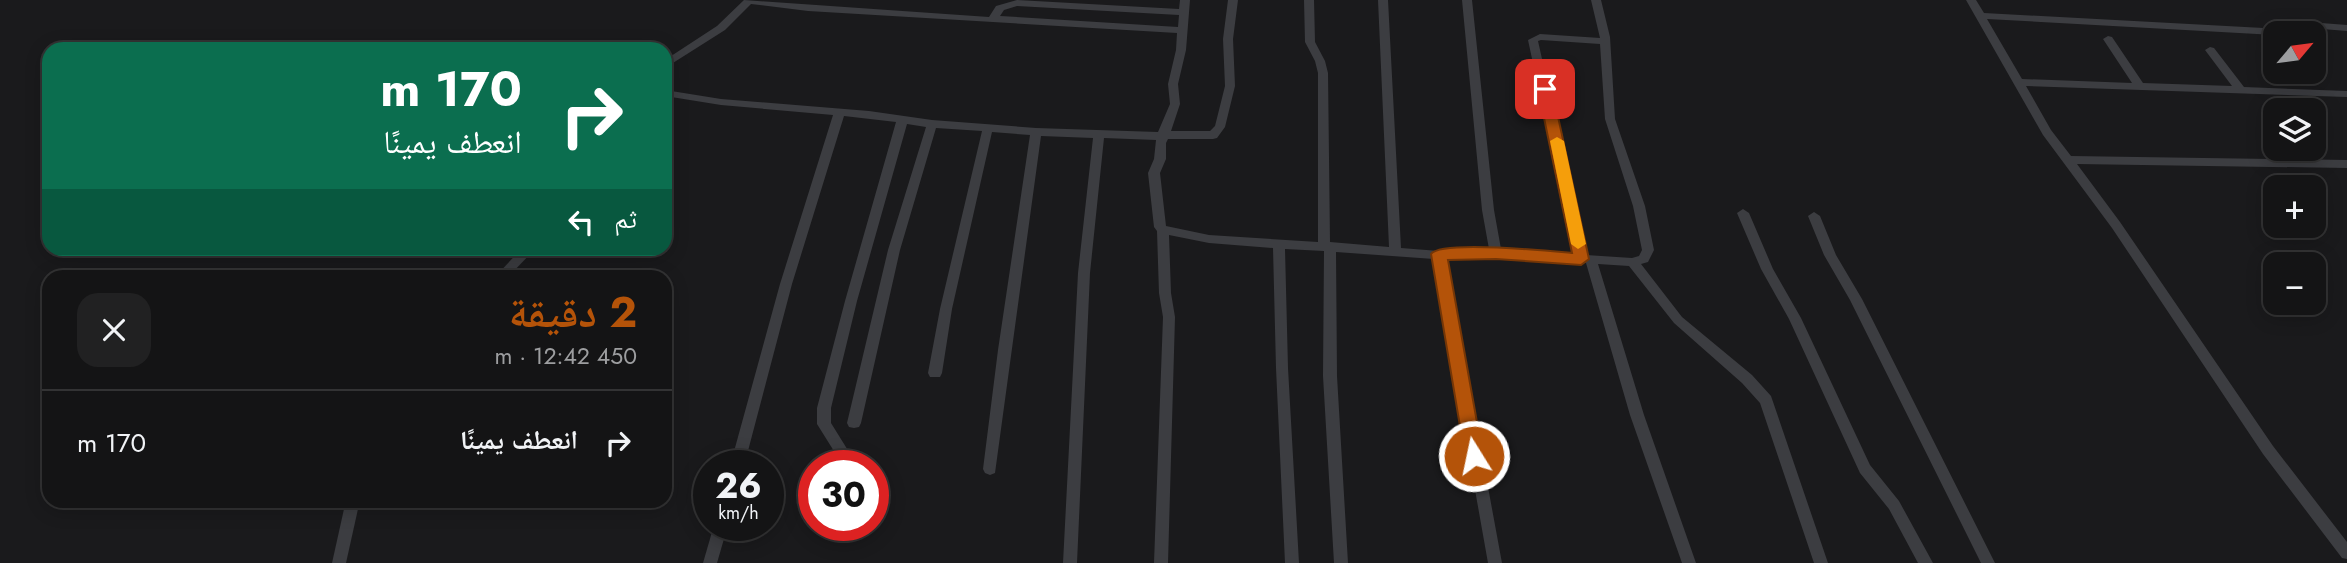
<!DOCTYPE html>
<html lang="ar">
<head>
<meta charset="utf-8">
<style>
	body { margin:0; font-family:Jost,"Noto Naskh Arabic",sans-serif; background:#212122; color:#f1f3f6; direction:rtl; height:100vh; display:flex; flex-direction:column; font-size:26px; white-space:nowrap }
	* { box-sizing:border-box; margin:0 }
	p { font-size:23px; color:#9d9ea0 }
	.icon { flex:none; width:38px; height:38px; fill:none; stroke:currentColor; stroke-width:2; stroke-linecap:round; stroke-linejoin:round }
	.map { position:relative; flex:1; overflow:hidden; direction:ltr }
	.sheet { position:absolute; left:42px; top:270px; width:630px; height:238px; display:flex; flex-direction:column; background:#141415; border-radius:21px; box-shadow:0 4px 18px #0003,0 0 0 2px #333334; direction:rtl }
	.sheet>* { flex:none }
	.banner { position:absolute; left:42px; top:42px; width:630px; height:214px; border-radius:21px; box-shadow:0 4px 18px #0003,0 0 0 2px #333334; direction:rtl; background:#0b6e4f; color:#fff; overflow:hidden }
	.needle { width:46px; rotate:61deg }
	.controls { position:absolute; left:2263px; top:21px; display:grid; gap:14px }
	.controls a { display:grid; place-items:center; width:63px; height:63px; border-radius:14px; background:#141415; box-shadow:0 4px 18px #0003,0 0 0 2px #333334; font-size:35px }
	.speed { position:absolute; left:693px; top:450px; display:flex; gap:14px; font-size:35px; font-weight:700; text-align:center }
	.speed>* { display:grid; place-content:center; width:91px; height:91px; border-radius:50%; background:#141415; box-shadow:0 4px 18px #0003,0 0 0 2px #333334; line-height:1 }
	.speed small { font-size:18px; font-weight:400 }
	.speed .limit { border:10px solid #d22; background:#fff; color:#111 }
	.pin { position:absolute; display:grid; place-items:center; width:60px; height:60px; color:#fff; margin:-30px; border-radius:14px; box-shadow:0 4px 10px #0006 }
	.me { position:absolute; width:77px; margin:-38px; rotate:350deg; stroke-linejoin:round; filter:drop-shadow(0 0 5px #0008) }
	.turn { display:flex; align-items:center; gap:24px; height:147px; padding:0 35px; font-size:32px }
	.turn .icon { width:91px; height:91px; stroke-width:2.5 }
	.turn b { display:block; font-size:49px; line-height:60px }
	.then { display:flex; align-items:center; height:66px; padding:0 35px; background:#0003; gap:14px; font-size:26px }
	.round { display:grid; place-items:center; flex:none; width:74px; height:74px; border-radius:21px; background:#212122 }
	.headline { display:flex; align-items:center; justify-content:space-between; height:119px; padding:0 35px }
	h1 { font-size:42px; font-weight:700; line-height:52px; color:#b45309 }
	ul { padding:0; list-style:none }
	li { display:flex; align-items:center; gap:21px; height:105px; padding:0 35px; border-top:2px solid #333334 }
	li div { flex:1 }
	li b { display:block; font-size:26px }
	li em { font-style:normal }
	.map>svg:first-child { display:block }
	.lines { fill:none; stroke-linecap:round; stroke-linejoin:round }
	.minor { fill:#3c3d41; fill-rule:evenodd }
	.route { fill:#b45309; stroke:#753606; stroke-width:2 }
	.slow { fill:#f59e0b }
</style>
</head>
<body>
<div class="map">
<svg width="2347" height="563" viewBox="0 0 2347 563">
	<rect width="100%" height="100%" fill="#1a1a1c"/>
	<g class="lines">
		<!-- minor -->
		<g class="minor">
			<path d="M744,0L989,17L996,6L1017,0L1179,9L1180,0H1190L1186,50L1178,84L1180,104L1171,131H1210L1215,126L1225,86L1223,39L1228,0H1238L1233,39L1235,86L1225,127L1217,138L1213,139H1168L1166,143V159L1160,173L1166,226L1209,235L1318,242V73L1315,61L1305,42L1304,0H1314L1315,42L1325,61L1328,73L1330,242L1389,247L1378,0H1388L1401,248L1439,251L1489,249L1482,210L1462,0H1472L1494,210L1501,249L1574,254L1528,40L1540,34L1600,38L1591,0H1601L1610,37L1615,119L1645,206L1654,250L1648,262L1641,264L1682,317L1752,375L1771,396L1828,563H1814L1760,403L1742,383L1674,323L1629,266L1598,264L1644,415L1696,563H1682L1630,415L1586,263L1490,257L1446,259L1502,563H1488L1434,259L1336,252L1337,376L1348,563H1334L1323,376L1324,251L1285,249L1288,368L1299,563H1285L1276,368L1273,248L1209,243L1169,235L1171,293L1175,317L1168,563H1154L1163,317L1159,293L1157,231L1154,227L1148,173L1154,159L1156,140L1104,138L1090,273L1077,563H1063L1078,273L1093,138L1041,136L995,473L990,475L985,473L983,469L998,350L1030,135L992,132L952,309L942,373L940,377H930L928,373L940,309L982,131L936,128L900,250L861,423L859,427L854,428L849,427L847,423L888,250L926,127L907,124L857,301L831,408V423L849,452L847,456L842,458L837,456L817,424V408L845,301L896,122L844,116L792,284L744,466H730L780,284L833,115L721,105L665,96V90L721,99L869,111L932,120L1036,128L1158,132L1170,104L1168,84L1176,50L1177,33L808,11L751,4L725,30L665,68V60L717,26ZM1017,6L1179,15L1178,27L1000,16L1004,10ZM1541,40L1600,44L1605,119L1633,206L1642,250L1639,256L1632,258L1586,255L1538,41Z"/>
			<path d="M1966,0H1976L1984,13L2282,29L2295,21L2347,25V31L2297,27L2289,33L2275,35L1987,19L2022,79L2132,83L2103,39L2108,36L2112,37L2143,83L2232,86L2205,50L2210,47L2214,48L2244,87L2347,91V97L2026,86L2051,130L2071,156L2347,160V168L2077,164L2120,222L2273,446L2347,542V559L2342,558L2263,454L2112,228L2043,135Z"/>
			<path d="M1743,209L1749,213L1773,269L1801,318L1870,465L1899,501L1933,563H1918L1889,509L1860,473L1789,319L1761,269L1737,213Z"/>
			<path d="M1814,212L1820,216L1836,255L1862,299L1995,563H1981L1850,300L1824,255L1808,216Z"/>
			<path d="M522,248H536L509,276H496Z"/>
			<path d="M346,500H360L346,563H332Z"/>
			<path d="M714,525H728L717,563H703Z"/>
		</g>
	</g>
	<!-- route -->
	<path class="route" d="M1545,84L1552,89L1589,259L1581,265L1496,259L1448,260L1483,456L1481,461L1474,464L1468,461L1465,456L1431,254C1441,240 1550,251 1572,253L1538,89Z"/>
	<!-- slow -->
	<path class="slow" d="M1557,137L1564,141L1586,244L1578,249L1571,244L1550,141Z"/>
</svg>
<div class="controls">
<a><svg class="needle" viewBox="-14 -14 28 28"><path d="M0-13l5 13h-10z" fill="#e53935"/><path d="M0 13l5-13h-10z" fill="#9d9ea0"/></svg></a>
<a><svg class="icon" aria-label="layers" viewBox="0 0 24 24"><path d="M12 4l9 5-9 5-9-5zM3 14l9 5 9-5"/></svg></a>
<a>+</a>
<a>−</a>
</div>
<div class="speed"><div>26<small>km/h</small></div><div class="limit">30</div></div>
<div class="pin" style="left:1545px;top:89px;background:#d93025"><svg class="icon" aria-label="arrive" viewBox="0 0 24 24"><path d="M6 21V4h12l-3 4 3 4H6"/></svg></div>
<svg class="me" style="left:1474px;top:456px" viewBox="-20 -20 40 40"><circle r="17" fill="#b45309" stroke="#fff" stroke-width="3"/><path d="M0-11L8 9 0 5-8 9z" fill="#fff"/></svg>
<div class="banner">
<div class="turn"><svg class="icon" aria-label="right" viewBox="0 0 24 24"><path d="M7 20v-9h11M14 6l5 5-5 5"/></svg><div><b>170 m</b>انعطف يمينًا</div></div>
<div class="then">ثم<svg class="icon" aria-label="left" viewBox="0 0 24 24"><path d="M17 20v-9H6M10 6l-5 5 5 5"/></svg></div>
</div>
<section class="sheet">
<div class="headline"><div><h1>2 دقيقة</h1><p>450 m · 12:42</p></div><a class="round"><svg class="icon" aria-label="close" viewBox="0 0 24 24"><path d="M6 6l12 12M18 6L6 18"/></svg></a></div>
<ul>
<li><svg class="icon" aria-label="right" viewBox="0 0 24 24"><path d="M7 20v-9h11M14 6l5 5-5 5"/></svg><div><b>انعطف يمينًا</b></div><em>170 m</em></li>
</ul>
</section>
</div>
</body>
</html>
